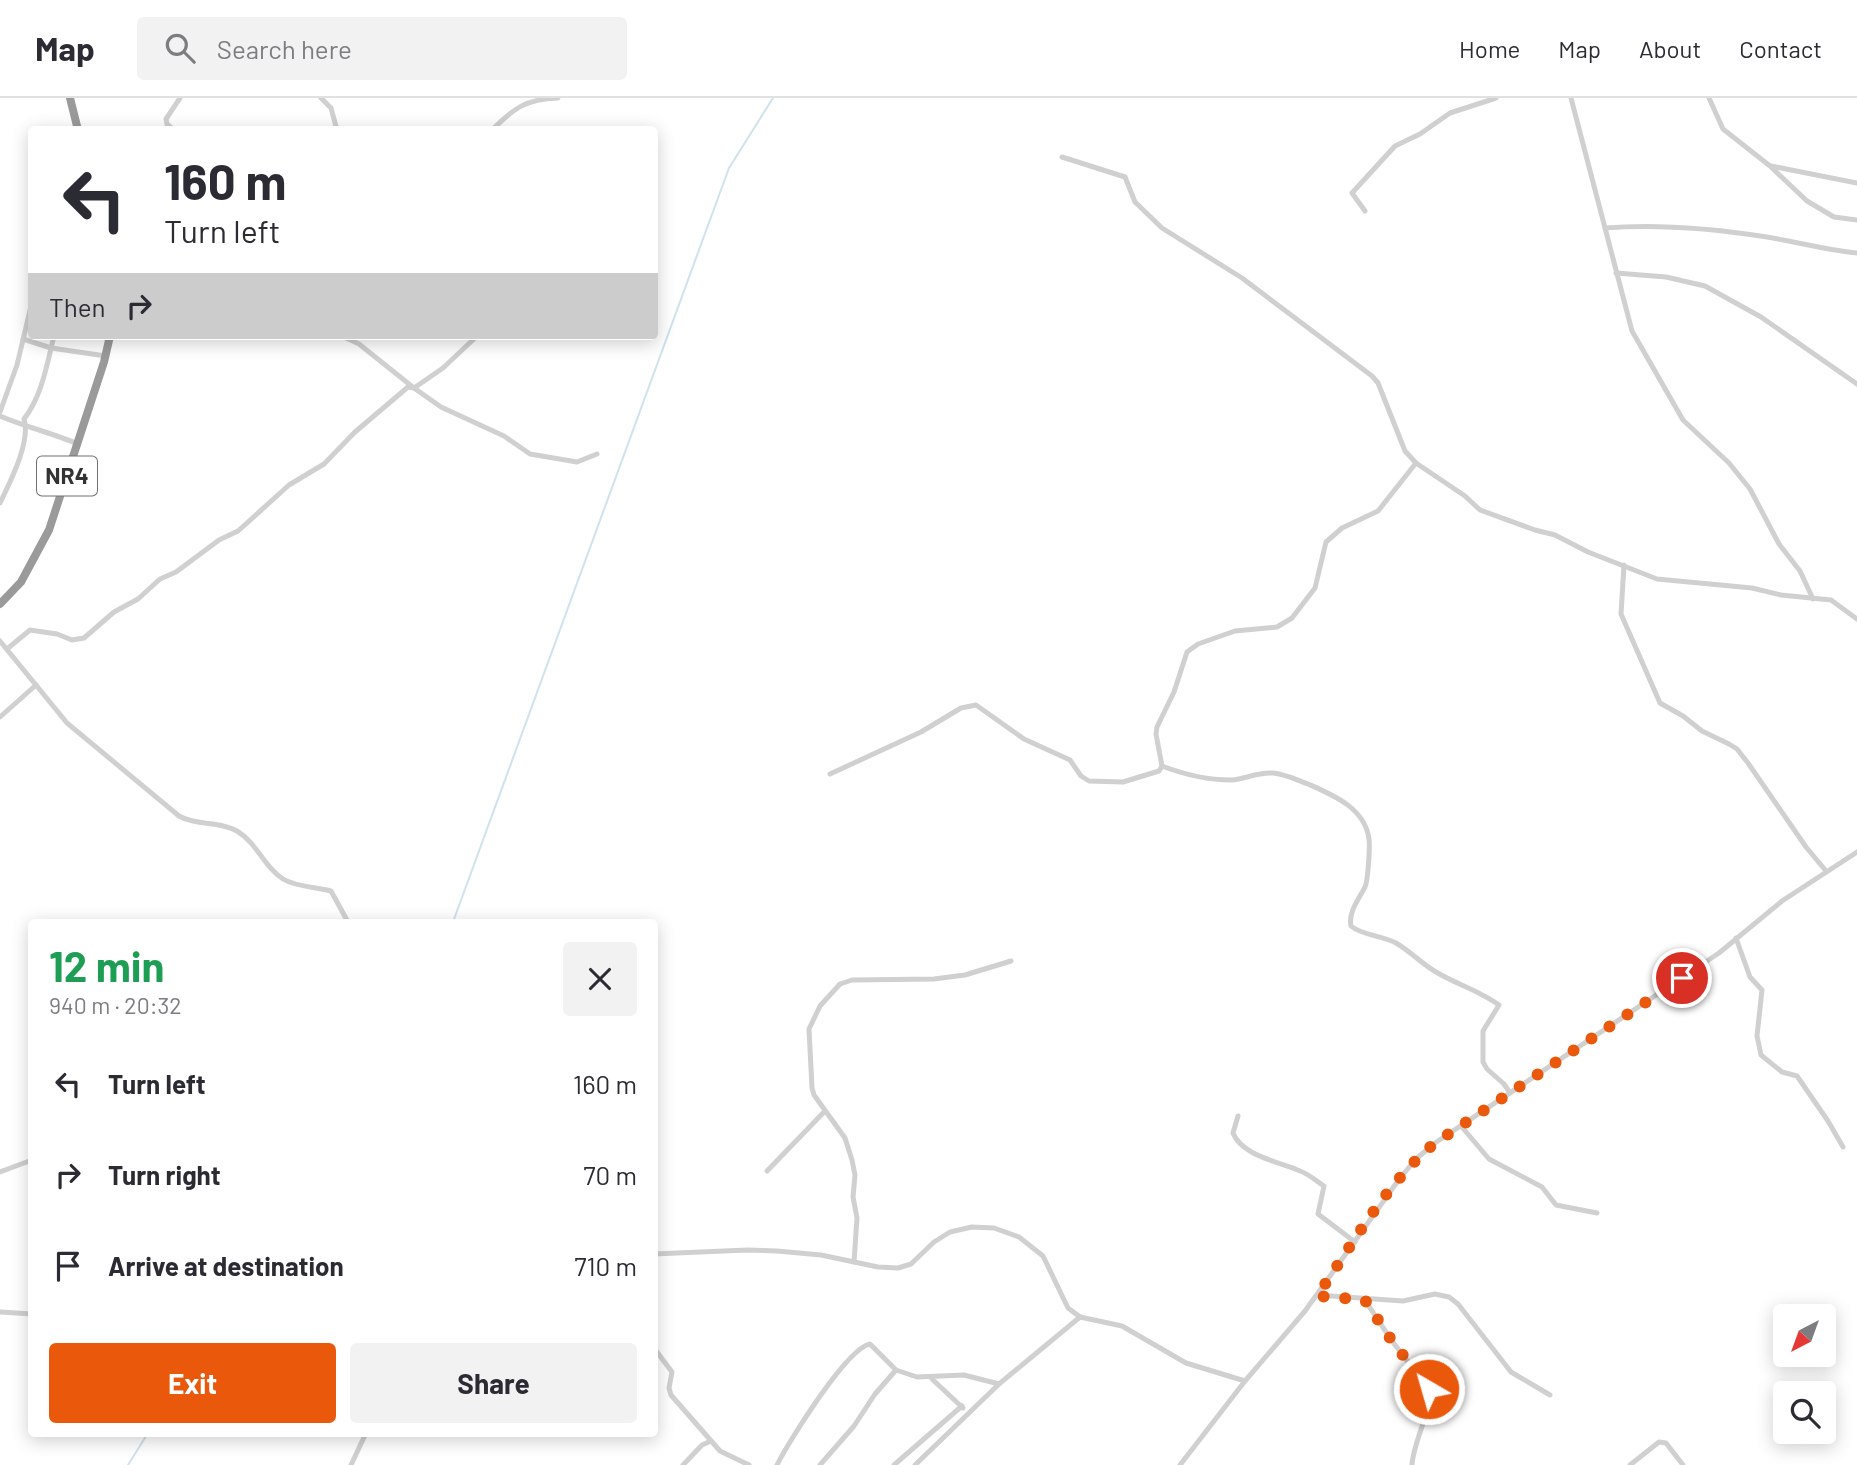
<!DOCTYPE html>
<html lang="en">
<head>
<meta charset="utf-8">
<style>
	body { margin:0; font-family:Barlow,sans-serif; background:#f2f2f3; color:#2b2b33; height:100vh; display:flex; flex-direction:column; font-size:26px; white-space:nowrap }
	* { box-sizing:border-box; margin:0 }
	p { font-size:23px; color:#7c7c81 }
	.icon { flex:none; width:38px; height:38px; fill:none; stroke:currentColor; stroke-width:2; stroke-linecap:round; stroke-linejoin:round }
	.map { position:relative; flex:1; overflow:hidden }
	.side { position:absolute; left:28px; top:821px; width:630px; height:518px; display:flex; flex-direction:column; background:#fff; border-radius:7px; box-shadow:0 4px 18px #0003 }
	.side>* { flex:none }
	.banner { position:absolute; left:28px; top:28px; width:630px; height:214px; border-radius:7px; box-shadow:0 4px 18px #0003; background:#fff; color:#2b2b33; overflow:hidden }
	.needle { width:46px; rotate:221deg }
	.controls { position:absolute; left:1773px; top:1206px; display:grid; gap:14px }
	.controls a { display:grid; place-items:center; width:63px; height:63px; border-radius:7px; background:#fff; box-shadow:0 4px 18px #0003; font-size:35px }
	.pin { position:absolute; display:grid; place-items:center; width:60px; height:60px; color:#fff; margin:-30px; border:4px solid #fff; border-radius:50%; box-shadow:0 2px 7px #0007 }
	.me { position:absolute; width:77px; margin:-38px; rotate:322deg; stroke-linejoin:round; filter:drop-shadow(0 0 5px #0008) }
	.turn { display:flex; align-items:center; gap:24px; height:147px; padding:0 21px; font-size:32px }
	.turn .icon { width:91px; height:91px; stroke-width:2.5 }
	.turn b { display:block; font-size:49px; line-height:60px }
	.then { display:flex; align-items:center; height:66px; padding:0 21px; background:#0003; gap:14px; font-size:26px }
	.round { display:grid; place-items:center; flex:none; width:74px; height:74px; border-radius:7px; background:#f2f2f3 }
	.head { display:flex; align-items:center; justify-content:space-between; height:119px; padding:0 21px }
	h1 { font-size:42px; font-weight:700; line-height:52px; color:#1e9e55 }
	.primary-button { display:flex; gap:14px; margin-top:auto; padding:14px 21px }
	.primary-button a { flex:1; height:80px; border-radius:7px; background:#ea580c; color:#fff; font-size:28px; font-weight:700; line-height:80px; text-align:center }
	.primary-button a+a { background:#f2f2f3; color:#2b2b33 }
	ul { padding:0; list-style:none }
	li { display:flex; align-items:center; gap:21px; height:91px; padding:0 21px }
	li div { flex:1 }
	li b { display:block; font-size:26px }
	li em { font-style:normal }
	header { display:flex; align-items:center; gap:42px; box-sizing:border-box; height:98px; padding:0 35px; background:#fff; border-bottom:2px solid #e1e1e2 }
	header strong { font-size:33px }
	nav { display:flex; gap:38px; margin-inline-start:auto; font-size:24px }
	.search { width:490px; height:63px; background:#f2f2f3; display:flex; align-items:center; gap:18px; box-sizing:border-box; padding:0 24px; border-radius:7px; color:#7c7c81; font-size:26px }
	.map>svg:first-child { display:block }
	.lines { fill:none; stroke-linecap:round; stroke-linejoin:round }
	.stream { stroke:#cfe2ee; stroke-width:2 }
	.minor { stroke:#d0d0d0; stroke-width:5 }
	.highway { stroke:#9a9a9a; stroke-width:8 }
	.route { stroke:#ea580c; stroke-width:12; stroke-dasharray:0 21.6 }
	.labels { text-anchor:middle; stroke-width:7; stroke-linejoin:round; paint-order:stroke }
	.shield { fill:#fff; stroke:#707070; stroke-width:2 }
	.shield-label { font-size:23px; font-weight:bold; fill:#333 }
</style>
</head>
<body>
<header>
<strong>Map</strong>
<div class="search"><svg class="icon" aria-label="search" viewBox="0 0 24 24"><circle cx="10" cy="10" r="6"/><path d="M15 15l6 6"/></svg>Search here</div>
<nav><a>Home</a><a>Map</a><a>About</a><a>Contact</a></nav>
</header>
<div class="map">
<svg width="1857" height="1367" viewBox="0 0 1857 1367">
	<rect width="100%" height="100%" fill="#fff"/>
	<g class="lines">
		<!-- stream -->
		<g class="stream">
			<path d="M453,824L729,70L773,0"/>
			<path d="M128,1367L148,1335"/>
		</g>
		<!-- minor -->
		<g class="minor">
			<path d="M321,0L331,10L337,32"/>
			<path d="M1571,0L1632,233L1683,322L1729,365L1750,391L1779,446L1800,473L1813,501"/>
			<path d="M1709,0L1723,31L1770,68L1807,103L1834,119L1857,122"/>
			<path d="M174,32L167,26L166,21L180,0"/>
			<path d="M492,32C514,10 526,1 558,0"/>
			<path d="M1062,59L1125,79L1135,104L1162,130L1242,180L1372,278L1378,285L1405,353L1416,365L1465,398L1480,412L1535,432L1555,437L1588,454L1657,481L1752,490L1781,497L1831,502L1857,521"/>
			<path d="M1771,68L1857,85"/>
			<path d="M1365,113L1352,95L1395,48L1420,36L1450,15L1496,0"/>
			<path d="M1605,130C1656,126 1716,131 1767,139C1797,144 1827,152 1857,155"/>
			<path d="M1616,175L1666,179L1705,188L1761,219L1857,286"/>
			<path d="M342,238L359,246L414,290L441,309L504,338L530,356L577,364L597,356"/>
			<path d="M23,241L51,250L106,258"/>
			<path d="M0,314L17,267L32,204"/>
			<path d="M0,318C26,329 52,335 78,346"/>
			<path d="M0,405C10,384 31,344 24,321C42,298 47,266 54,238"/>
			<path d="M1624,467L1621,516L1660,605L1683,618L1702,633L1729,646L1737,651L1748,665L1806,749L1826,773"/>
			<path d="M0,543L67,625L179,718C196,728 220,723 237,733C257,745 264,769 283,781C296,789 317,789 331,793L348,824"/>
			<path d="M7,551L30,532L57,536L72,542L84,540L114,514L138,501L160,481L176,474L219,442L238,433L289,387L324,366L355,334L408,289L414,290L443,270L477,238"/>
			<path d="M0,619L36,587"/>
			<path d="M1162,668C1183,676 1209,682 1231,682C1246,681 1256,674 1273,675C1286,676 1296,682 1308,686C1333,697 1365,710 1369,741C1370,748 1368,783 1365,789C1359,801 1348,814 1351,828C1361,837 1383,838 1396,845C1410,853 1422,866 1436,874C1456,886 1480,893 1499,907L1483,933V964L1487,971L1504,986L1510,995"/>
			<path d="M830,676L921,634L961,610L976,607L1024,641L1070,662L1081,678L1089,683L1123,684L1159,673L1162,668L1156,636L1157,629L1174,594L1187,554L1198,546L1235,533L1277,529L1292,520L1315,490L1326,444L1342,430L1378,413L1416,365"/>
			<path d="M1736,840L1750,879L1762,892L1757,938L1761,957L1782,974L1797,978L1828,1023L1843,1049"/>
			<path d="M1238,1018L1233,1035C1242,1058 1280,1064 1300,1073C1309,1076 1316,1083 1324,1088L1318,1116L1355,1144"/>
			<path d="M1461,1028L1489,1061L1542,1089L1556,1107L1597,1115"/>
			<path d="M767,1073L825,1013"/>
			<path d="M0,1074L32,1062"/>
			<path d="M654,1156L747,1152L777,1153L821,1157L878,1169L898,1170L911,1166L934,1144L950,1134L972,1129L994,1130L1019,1139L1043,1158L1068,1210L1080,1219L1122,1228L1186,1265L1245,1283"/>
			<path d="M854,1164L857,1120L853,1099L855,1077L852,1062L845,1040L814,997L812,990L809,931L820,908L840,886L852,882L934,881L965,877L1011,863"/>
			<path d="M1317,1197L1403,1203L1435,1196L1449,1199L1458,1206L1511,1274L1550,1297"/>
			<path d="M1365,1202L1392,1243L1429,1291C1433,1310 1413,1344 1412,1367"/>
			<path d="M0,1214L32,1216"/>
			<path d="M654,1250L672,1274L669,1290L671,1297L720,1353L749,1367"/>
			<path d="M932,1281L963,1310"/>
			<path d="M351,1367L366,1335"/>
			<path d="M683,1367L702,1347L711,1343"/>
			<path d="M777,1367C789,1343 847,1250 870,1246L896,1272"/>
			<path d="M820,1367L854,1328L875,1296L896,1272L917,1279L964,1277L999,1286"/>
			<path d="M894,1367L962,1308"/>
			<path d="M915,1367L999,1286L1080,1219"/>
			<path d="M1180,1367L1245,1283L1305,1213L1400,1080L1416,1061L1435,1045L1719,855L1782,803L1857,754"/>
			<path d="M1630,1367L1659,1344L1666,1345L1683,1367"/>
		</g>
		<!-- highway -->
		<g class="highway">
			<path d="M70,0L78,32"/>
			<path d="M0,506L21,484L49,432L104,264L110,238"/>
		</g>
	</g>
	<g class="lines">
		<!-- route -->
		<path class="route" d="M1429,1291L1392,1243L1365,1202L1317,1198C1353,1146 1386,1085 1435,1045L1682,880"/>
	</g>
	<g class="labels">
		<!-- shield labels -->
		<rect class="shield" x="37" y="358.5" width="60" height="39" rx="5"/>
		<g class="shield-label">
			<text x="67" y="386">NR4</text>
		</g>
	</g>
</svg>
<div class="controls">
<a><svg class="needle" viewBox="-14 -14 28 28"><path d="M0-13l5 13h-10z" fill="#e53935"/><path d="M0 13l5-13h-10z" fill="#7c7c81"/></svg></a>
<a><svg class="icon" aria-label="search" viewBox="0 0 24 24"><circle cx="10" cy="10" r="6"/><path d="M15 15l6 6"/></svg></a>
</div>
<div class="pin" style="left:1682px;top:880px;background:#d93025"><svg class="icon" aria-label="arrive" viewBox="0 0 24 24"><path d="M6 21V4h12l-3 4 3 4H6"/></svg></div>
<svg class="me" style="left:1429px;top:1291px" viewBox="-20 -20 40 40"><circle r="17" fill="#ea580c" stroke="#fff" stroke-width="3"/><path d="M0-11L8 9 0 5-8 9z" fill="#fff"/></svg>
<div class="banner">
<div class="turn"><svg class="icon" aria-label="left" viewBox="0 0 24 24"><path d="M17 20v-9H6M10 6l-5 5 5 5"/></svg><div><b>160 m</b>Turn left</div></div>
<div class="then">Then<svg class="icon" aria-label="right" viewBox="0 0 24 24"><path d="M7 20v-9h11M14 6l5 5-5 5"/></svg></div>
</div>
<section class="side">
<div class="head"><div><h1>12 min</h1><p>940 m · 20:32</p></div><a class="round"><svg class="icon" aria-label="close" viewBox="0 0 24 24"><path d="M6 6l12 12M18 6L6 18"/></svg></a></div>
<ul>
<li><svg class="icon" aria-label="left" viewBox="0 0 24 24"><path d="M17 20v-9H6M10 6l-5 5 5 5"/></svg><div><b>Turn left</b></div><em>160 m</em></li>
<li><svg class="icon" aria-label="right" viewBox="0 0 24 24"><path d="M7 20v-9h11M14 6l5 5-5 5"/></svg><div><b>Turn right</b></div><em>70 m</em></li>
<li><svg class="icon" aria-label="arrive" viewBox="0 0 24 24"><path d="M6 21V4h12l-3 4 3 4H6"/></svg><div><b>Arrive at destination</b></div><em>710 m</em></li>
</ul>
<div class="primary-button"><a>Exit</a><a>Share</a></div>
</section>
</div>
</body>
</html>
